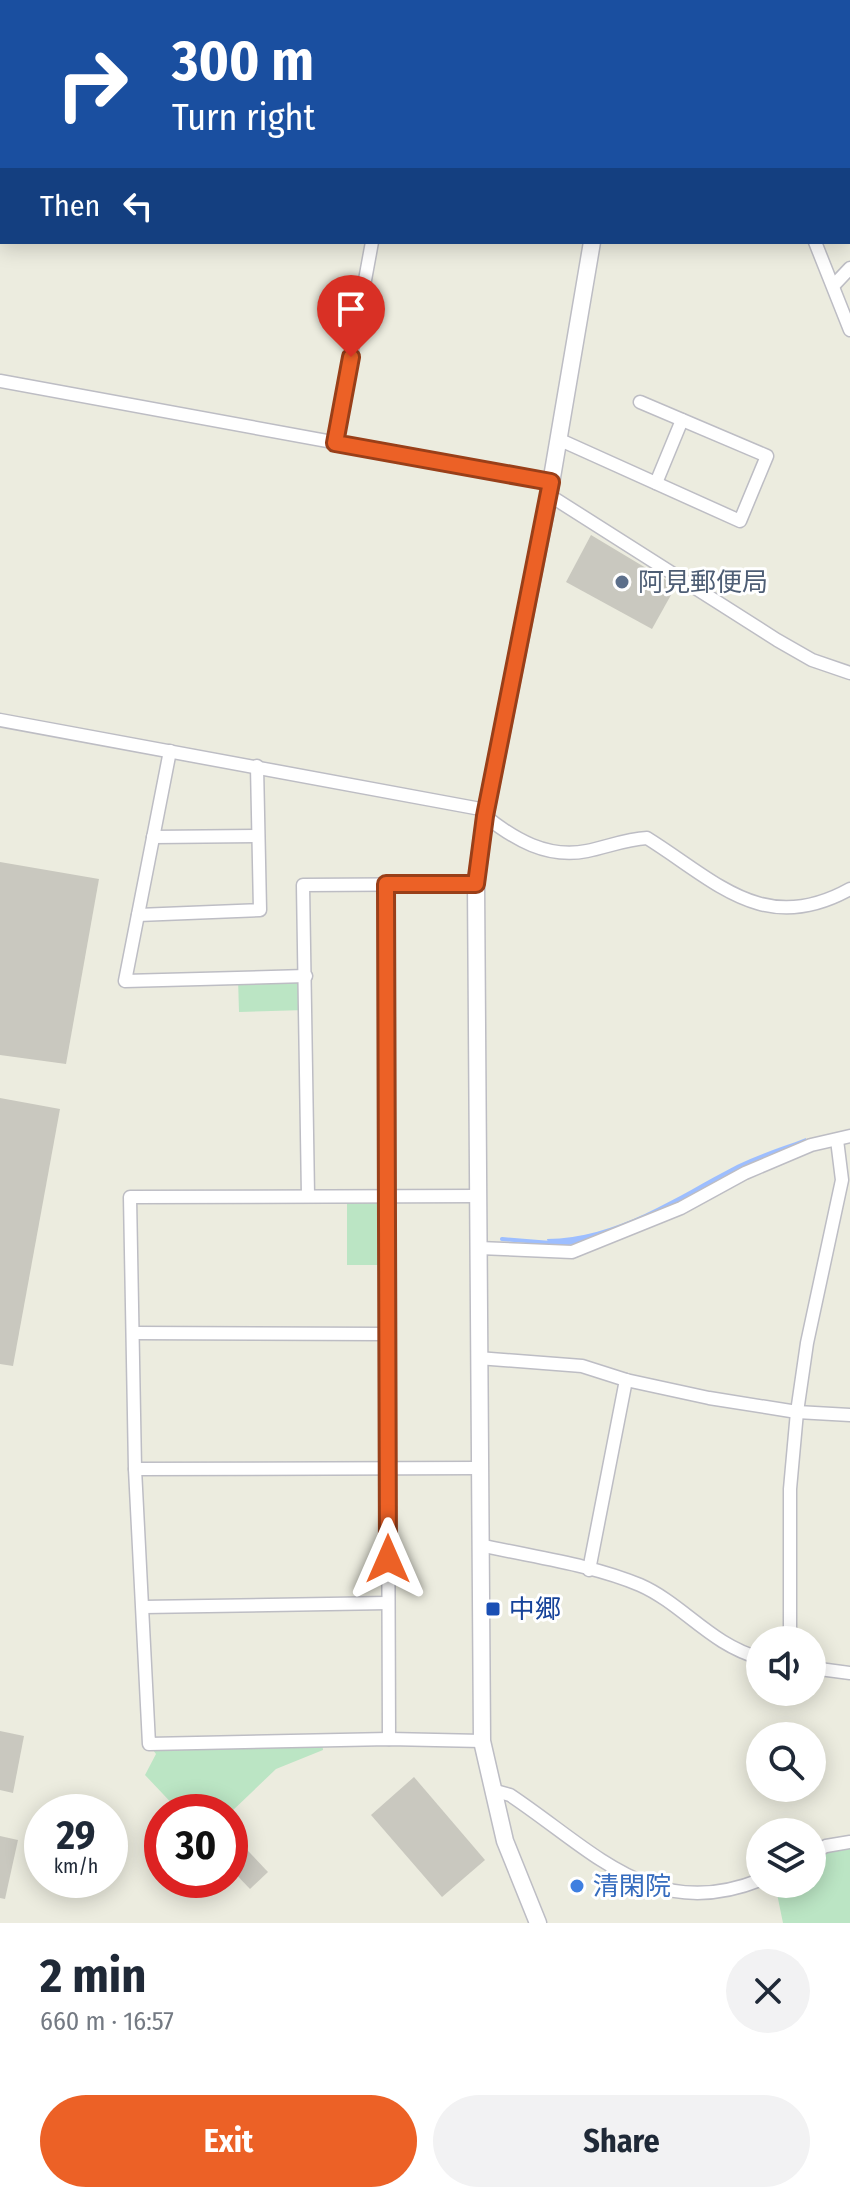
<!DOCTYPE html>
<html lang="en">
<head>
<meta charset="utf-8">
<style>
	body { margin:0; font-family:"Fira Sans Condensed","Noto Sans JP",sans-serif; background:#f2f2f3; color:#1f2937; height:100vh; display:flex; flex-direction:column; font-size:30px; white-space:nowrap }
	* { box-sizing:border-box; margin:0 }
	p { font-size:26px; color:#747a83 }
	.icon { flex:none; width:44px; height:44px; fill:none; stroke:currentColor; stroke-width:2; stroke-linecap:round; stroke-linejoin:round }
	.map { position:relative; height:1923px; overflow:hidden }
	.side { display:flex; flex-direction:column; background:#fff; flex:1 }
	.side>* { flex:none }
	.banner { position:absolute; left:0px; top:0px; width:850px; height:244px; box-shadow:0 4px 20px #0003; background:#1a4fa0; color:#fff; overflow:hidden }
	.fabs { position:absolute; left:746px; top:1626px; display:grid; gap:16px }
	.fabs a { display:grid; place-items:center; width:80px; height:80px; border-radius:50%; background:#fff; box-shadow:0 4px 20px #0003; font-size:40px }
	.speed { position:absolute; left:24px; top:1794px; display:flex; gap:16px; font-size:40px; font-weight:700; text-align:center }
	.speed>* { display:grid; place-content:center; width:104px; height:104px; border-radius:50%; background:#fff; box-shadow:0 4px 20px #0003; line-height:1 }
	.speed small { font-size:20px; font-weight:400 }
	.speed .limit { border:12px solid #d22; background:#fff; color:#111 }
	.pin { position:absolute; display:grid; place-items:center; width:68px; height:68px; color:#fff; margin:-82px -34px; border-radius:50% 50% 50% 0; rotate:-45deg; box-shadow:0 0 8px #0007 }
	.pin .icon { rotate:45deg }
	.me { position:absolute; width:88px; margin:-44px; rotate:0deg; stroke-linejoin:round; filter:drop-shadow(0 0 6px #0008) }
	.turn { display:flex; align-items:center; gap:28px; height:168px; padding:0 40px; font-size:36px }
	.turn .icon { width:104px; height:104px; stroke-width:2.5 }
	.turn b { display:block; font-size:56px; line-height:68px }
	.then { display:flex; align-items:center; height:76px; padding:0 40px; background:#0003; gap:16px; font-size:30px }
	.round { display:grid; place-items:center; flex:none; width:84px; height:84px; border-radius:42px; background:#f2f2f3 }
	.overview { display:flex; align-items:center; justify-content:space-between; height:136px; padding:0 40px }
	h1 { font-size:48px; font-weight:700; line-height:60px }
	.cta { display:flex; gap:16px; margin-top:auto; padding:16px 40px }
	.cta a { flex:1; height:92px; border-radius:48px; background:#ec6126; color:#fff; font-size:32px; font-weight:700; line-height:92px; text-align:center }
	.cta a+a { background:#f2f2f3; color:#1f2937 }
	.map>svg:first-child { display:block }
	.green { fill:#bbe5c4 }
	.water { fill:#9dbeff }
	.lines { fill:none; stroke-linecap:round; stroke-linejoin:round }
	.stream { stroke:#9dbeff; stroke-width:4 }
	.building { fill:#c9c8bf }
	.minor-casing { stroke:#bdbdc4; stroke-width:15 }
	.tertiary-casing { stroke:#bdbdc4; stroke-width:19 }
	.minor { stroke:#fff; stroke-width:12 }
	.tertiary { stroke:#fff; stroke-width:16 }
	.route-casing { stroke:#993f19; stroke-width:20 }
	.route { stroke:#ec6126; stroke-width:14 }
	.service-dot { fill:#5c6f8a; stroke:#fff; stroke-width:3 }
	.transit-dot { fill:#1a4fb4; stroke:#fff; stroke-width:3 }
	.shop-dot { fill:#3f7fe0; stroke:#fff; stroke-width:3 }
	.labels { text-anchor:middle; stroke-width:6; stroke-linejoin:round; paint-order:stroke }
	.service-label { font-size:26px; fill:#4e5e75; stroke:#fff; text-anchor:start }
	.transit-label { font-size:26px; fill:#164399; stroke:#fff; text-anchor:start }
	.shop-label { font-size:26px; fill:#366cbe; stroke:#fff; text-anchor:start }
</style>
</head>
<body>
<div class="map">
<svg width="850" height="1923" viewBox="0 0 850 1923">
	<rect width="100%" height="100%" fill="#ececdf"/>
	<!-- green -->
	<g class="green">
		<path d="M306,976V1010L239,1012L238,978Z"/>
		<rect x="347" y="1196" width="39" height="69"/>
		<path d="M322,1742L323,1750L276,1769L230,1813L180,1812L145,1775L156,1754L150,1746Z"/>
		<path d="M850,1842V1923H783L775,1884H812V1853Z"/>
	</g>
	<!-- water -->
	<path class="water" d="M806,1138L805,1145C741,1176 616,1246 549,1247L547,1239C616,1239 677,1196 737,1165C759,1154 783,1147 806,1138Z"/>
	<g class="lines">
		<!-- stream -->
		<path class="stream" d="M502,1239L551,1243"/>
	</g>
	<!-- building -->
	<g class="building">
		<path d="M591,535L676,586L652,629L566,582Z"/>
		<path d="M0,862L99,879L66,1064L0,1055Z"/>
		<path d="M0,1098L60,1109L13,1366L0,1364Z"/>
		<path d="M0,1731L24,1736L13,1793L0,1790Z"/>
		<path d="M414,1777L485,1860L442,1897L371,1815Z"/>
		<path d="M230,1832L268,1872L250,1889L230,1868Z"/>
		<path d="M0,1836L18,1840L5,1899L0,1898Z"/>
	</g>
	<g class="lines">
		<defs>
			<g id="minor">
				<path d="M679,0L680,2"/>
				<path d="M416,2V0"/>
				<path d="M0,41H2"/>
				<path d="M815,242L850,330"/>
				<path d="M834,285L850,268"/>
				<path d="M0,381L551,482"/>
				<path d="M558,439L740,521L767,456L640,402"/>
				<path d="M335,443L372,242"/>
				<path d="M656,483L682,420"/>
				<path d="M549,495L777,640L812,660L850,673"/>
				<path d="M0,720L486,810"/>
				<path d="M170,751L125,981L306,976"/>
				<path d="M485,816C514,839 547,859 587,851C607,847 626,839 647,838C716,881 764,937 850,889"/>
				<path d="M153,837L258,836"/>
				<path d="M386,884L389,1739"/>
				<path d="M138,915L260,910L257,766"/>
				<path d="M308,1196L303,885L476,884"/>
				<path d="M479,1196L130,1197L135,1469L149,1744L389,1739L482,1741"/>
				<path d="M479,1248L572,1252L681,1208L745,1173L811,1145L850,1136"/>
				<path d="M133,1333L385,1334"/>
				<path d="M478,1358L582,1366L626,1380L709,1398L797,1412L850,1415"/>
				<path d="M135,1469L480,1468"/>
				<path d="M480,1545C532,1557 590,1564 640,1585C683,1604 711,1645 760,1658"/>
				<path d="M589,1570L626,1380"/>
				<path d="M143,1607L388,1603"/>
				<path d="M790,1640V1489L797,1412L807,1343L842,1180L837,1140"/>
				<path d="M812,1668L850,1673"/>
				<path d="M492,1790L510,1795C594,1851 653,1923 760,1880"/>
				<path d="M812,1853L826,1846L850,1842"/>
			</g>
			<g id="tertiary">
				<path d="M637,2L638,0"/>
				<path d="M538,1923L505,1841L482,1741L476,884L485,816L549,495L592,242"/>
			</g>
		</defs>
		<!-- minor casing -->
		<use href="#minor" class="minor-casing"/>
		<!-- tertiary casing -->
		<use href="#tertiary" class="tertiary-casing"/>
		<!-- minor -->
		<use href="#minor" class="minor"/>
		<!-- tertiary -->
		<use href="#tertiary" class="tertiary"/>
	</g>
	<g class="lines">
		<defs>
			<path id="route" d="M351,357L335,443L551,482L485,816L476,884H386L388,1559"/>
		</defs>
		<!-- route casing -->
		<use href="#route" class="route-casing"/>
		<!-- route -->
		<use href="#route" class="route"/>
	</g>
	<!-- markers -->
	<circle class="service-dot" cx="622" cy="582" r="8"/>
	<rect class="transit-dot" x="485" y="1601" width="16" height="16" rx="4"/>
	<circle class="shop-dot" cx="577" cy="1886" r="8"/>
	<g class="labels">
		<!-- service labels -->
		<g class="service-label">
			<text x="638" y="591">阿見郵便局</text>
		</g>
		<!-- transit labels -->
		<g class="transit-label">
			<text x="509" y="1618">中郷</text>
		</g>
		<!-- shop labels -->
		<g class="shop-label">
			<text x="593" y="1895">清閑院</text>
		</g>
	</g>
</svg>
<div class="fabs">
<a><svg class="icon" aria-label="sound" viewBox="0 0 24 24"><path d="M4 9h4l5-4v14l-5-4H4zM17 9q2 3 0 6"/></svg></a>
<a><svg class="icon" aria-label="search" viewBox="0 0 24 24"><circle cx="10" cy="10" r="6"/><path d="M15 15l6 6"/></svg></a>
<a><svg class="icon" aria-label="layers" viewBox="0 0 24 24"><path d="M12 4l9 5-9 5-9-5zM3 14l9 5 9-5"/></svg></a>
</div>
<div class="speed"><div>29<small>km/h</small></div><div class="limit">30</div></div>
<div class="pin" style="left:351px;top:357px;background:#d93025"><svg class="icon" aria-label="arrive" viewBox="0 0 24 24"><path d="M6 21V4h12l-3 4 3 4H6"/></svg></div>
<svg class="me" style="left:388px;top:1559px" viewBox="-20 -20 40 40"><path d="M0-17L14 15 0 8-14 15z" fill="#ec6126" stroke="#fff" stroke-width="4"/></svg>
<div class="banner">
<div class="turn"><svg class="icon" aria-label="right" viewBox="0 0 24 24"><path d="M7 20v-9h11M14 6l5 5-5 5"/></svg><div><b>300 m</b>Turn right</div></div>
<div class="then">Then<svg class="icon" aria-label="left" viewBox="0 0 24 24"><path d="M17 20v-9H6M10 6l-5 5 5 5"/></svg></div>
</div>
</div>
<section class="side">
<div class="overview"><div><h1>2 min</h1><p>660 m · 16:57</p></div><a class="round"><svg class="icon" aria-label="close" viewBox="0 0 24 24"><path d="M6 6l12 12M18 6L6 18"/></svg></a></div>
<div class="cta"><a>Exit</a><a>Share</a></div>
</section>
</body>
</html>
